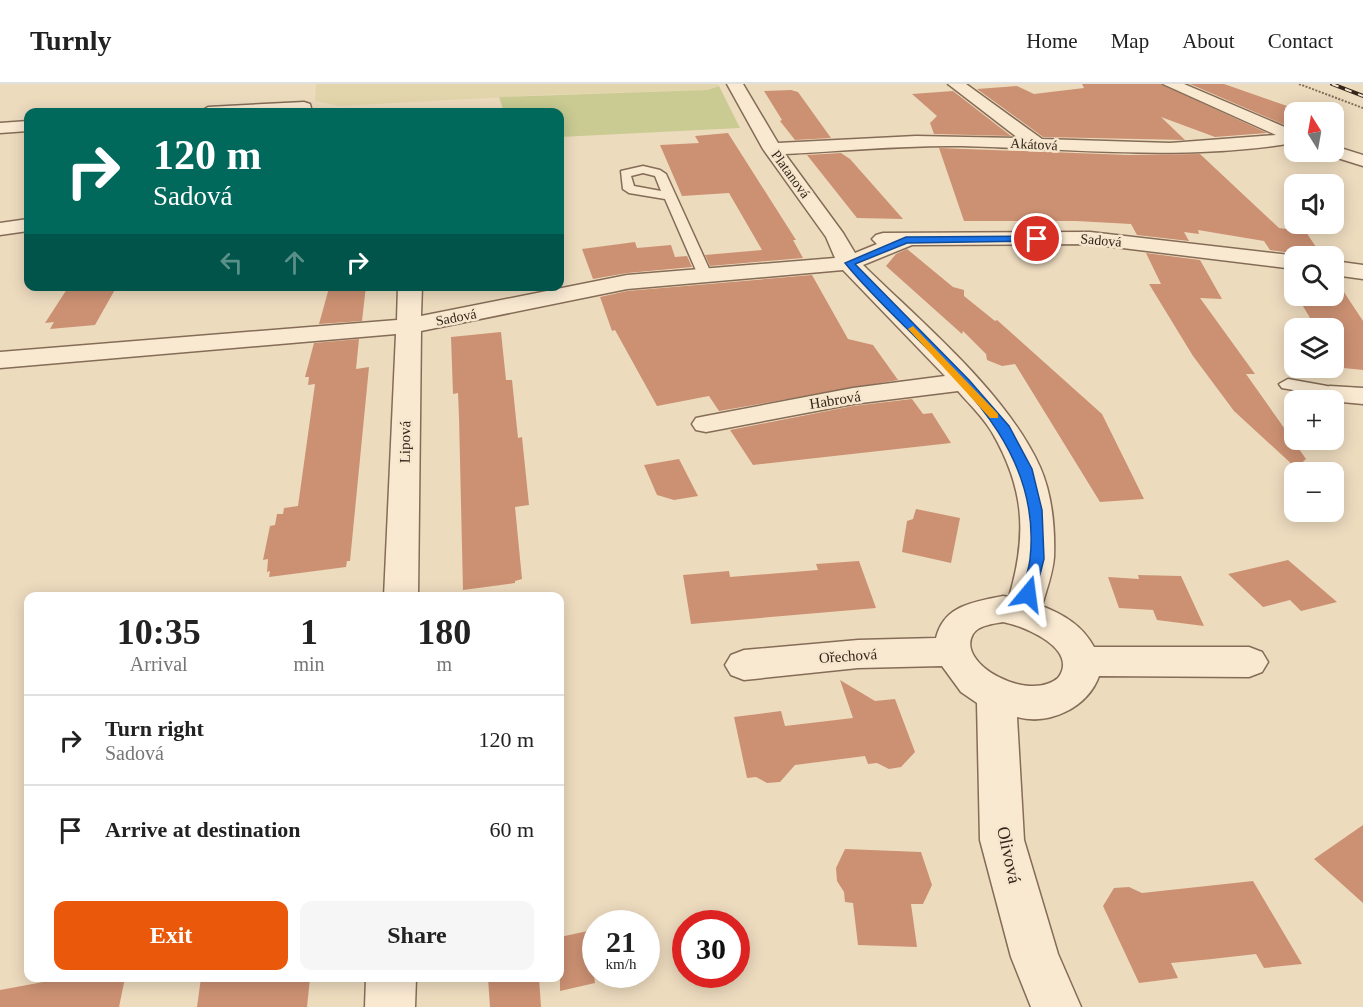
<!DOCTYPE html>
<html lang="en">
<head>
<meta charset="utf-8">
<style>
	body { margin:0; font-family:"Times New Roman",serif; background:#f6f6f6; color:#222; height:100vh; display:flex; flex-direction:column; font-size:22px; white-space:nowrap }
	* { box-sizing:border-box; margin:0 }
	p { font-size:20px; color:#767676 }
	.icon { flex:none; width:33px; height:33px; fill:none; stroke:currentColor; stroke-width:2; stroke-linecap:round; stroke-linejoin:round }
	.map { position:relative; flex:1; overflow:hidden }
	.sheet { position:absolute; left:24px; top:508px; width:540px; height:390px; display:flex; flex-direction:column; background:#fff; border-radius:12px; box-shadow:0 3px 15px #0003 }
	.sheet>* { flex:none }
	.top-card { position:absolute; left:24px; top:24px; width:540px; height:183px; border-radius:12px; box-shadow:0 3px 15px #0003; background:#00695c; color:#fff; overflow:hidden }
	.needle { width:39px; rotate:349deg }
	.buttons { position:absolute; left:1284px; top:18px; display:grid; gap:12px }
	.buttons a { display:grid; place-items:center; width:60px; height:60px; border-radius:12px; background:#fff; box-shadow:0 3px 15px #0003; font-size:30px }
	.speed { position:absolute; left:582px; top:826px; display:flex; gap:12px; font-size:30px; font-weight:700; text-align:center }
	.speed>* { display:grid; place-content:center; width:78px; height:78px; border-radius:50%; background:#fff; box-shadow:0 3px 15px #0003; line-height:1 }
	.speed small { font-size:15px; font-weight:400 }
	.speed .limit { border:9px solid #d22; background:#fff; color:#111 }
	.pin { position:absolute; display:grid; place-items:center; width:51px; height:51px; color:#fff; margin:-26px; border:3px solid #fff; border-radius:50%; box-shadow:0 2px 6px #0007 }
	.me { position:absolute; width:66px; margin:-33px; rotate:16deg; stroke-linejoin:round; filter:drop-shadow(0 0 4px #0008) }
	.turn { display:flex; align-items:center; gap:21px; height:126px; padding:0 30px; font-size:27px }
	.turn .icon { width:78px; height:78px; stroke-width:2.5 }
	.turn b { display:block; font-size:42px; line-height:51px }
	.lanes { display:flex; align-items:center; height:57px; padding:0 30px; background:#0003; justify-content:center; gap:30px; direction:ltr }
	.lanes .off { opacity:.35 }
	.eta { display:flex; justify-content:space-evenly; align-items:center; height:102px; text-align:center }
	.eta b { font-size:36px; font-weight:700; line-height:42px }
	.primary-button { display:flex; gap:12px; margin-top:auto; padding:12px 30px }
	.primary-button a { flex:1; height:69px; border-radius:12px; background:#ea580c; color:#fff; font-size:24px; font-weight:700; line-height:69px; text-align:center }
	.primary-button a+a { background:#f6f6f6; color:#222 }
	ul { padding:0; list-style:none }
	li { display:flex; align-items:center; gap:18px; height:90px; padding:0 30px; border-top:2px solid #e0e0e0 }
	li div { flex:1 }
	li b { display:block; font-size:22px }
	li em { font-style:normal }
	header { display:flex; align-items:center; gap:36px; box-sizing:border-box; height:84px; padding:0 30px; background:#fff; border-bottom:2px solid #e0e0e0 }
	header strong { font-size:28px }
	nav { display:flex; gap:33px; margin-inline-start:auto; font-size:21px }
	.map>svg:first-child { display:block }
	.farmland { fill:#e3d5ab }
	.green { fill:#c9cb92 }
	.building { fill:#cc9173 }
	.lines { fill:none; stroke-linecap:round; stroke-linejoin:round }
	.lane-casing { stroke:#856c57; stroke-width:3 }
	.street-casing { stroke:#856c57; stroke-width:3 }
	.path { stroke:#856c57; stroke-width:2; stroke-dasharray:2 1.5; stroke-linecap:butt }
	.lane { fill:#f9e9d1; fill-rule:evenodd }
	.street { fill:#f9e9d1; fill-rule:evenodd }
	.rail-casing { stroke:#35261b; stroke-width:4 }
	.rail { stroke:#f5e6cd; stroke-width:2; stroke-dasharray:7; stroke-linecap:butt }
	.route { fill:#1a73e8; stroke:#114b97; stroke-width:1.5 }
	.slow { fill:#f59e0b }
	.labels { text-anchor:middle; stroke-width:5; stroke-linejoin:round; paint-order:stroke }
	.far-street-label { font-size:14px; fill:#35261b; stroke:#f5e6cd }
	.street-label { font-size:15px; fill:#35261b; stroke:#f5e6cd }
	.near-street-label { font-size:18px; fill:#35261b; stroke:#f5e6cd }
</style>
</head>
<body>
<header>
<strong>Turnly</strong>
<nav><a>Home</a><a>Map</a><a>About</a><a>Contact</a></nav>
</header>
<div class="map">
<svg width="1363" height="923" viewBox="0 0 1363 923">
	<rect width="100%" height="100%" fill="#eddbbe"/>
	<!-- farmland -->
	<path class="farmland" d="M316,0H718L719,2L707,6L541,11L340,22L315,17Z"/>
	<!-- green -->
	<path class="green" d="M719,2L740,44L560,53V28H504L499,13L707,6Z"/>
	<!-- building -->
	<g class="building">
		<path d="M1082,0H1161L1267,49L1215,53L1161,33L1185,56L1043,53L977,5L1017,2L1034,10L1084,4Z"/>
		<path d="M1190,0H1224L1304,28H1294V45Z"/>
		<path d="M791,6L798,8L831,54L795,56L780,37L782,36L764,7Z"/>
		<path d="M953,7L1011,52L934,50L930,39L937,32L912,10Z"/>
		<path d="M728,49L796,156H793L803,174L710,182L705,171L762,166L729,109L682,112L660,61L699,59L695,52Z"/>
		<path d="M939,64L1129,71L1200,70L1279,144L1306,148L1322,172H1301L1299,170L1270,166L1264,157L1198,146L1199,150L1184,148L1189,157L1137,151L1131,140L1076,137H964Z"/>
		<path d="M841,69L850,75L903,135L857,134L807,71Z"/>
		<path d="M635,158L637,164L671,161L675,173L687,172L692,183L627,189L593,195L582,165Z"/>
		<path d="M907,165L953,203L964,206V212L995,237L997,236L1102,330L1144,415L1100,418L1015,280L1002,282L987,276L986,270L963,247L962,250L886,182L896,170Z"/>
		<path d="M1146,169L1200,176L1222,215L1200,214L1255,290H1246L1306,375L1296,384L1234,327L1193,272L1149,200H1161Z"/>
		<path d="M812,191L848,255L873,261L898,296L719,327L709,312L657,322L615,246L612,247L600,213L627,207Z"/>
		<path d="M1334,193L1363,237V286L1334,283V244H1316L1297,212H1334Z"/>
		<path d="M69,202H117L95,241L50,245L54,238L45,239Z"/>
		<path d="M366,202L362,237L319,240L329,204Z"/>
		<path d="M501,248L506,296H512L518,354L522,353L529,421L515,423L522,495L515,497V499L463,506L459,333L458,309L453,310L451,253Z"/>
		<path d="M359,255L356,285L369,283L350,477H347L346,483L269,493L270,487L267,488L268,475L263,476L270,442L275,441L277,430H283L284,424L298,422L315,300L308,301L309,293H305L314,259Z"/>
		<path d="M912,315L923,330L932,329L951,359L753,381L730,346L853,322Z"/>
		<path d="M679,375L698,412L674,416L657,411L644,381Z"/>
		<path d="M916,425L960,434L951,479L902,468L907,437L913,435Z"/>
		<path d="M1288,476L1337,518L1301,527L1290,516L1263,523L1228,490Z"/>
		<path d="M859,477L876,524L691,540L683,491L729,487L730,493L818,486L816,480Z"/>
		<path d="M1138,491L1181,492L1204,542L1157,536L1153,526L1119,524L1108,493L1139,495Z"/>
		<path d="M840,596L875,617L895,615L915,668L901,683L889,685L877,679L868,680L865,672L795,681L780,698L767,699L756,693L747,694L734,633L781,627L785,642L853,634Z"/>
		<path d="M1363,741V819L1314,775Z"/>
		<path d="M845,765L921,768L932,801L923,820H911L917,863L858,861L853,819L845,818L844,808L837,797L836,784Z"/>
		<path d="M1253,797L1302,880L1264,884L1256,870L1212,875L1171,879L1178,894L1139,899L1103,822L1114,804L1129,803L1142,809Z"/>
		<path d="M588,847L595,899L560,907V853Z"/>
		<path d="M65,894H125L119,923H0V906Z"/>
		<path d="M201,894H310L307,923H197Z"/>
		<path d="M488,894H539L541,923H490Z"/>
	</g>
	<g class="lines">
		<defs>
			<g id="lane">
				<path d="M643,82L660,86L666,90L712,191L710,194H700L698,191L665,115L629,109L623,105L621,87ZM643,89L655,92L661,107L634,102L631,92Z"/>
				<path d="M1288,295L1327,302L1342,316L1334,321V316H1323L1316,310L1282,304L1279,300Z"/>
			</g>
			<g id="street">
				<path d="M727,0H743L778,59L916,52L1018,54L948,0H966L1042,55L1170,59L1276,51L1163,0H1184L1294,47V59C1184,77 1074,65 962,62C903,61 844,67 785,70L843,149L855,169L877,160L872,155L876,151L883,149L1090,148L1299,172H1294V185L1090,160L912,161L863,181C922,239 1006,308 1040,383C1052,410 1055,444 1054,473C1053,489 1046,507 1042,522C1064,531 1082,541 1094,563H1249L1262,568L1268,578L1262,588L1249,593L1099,592C1088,623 1050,642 1017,633L1024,756L1058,870L1081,923H1031L1011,873L980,756L977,619L961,608L942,582L858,584L744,596L731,591L725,581L731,571L744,566L858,556L936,554C944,521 974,518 1003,512L1009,513C1027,452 1025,406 993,350C984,334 970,321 958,307L853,320L706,348L696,346L692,340L696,334L706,332L853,304L945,292L843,186L627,205L421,247L418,513H384L396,250L0,284V268L397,236L398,202H422L421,232L627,191L835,174L826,153L763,65ZM1003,538C1024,542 1080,565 1058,594C1029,619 955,580 973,550C979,541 993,540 1003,538Z"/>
				<path d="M304,18L310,20L312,28H200L208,23Z"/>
				<path d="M28,37V47L0,49V39Z"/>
				<path d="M1334,62L1363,71V82L1328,71L1325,68H1334Z"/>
				<path d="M28,135V147L0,151V139Z"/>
				<path d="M1334,177L1363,181V195L1334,191Z"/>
				<path d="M1330,302L1363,304V320L1320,316L1316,310L1320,304Z"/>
				<path d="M366,894H416L415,923H365Z"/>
			</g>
		</defs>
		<!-- lane casing -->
		<use href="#lane" class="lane-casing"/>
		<!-- street casing -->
		<use href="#street" class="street-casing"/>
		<!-- path -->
		<path class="path" d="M1299,0L1363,24"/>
		<!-- lane -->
		<use href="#lane" class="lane"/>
		<!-- street -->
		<use href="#street" class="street"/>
		<defs>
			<path id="rail" d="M1332,0L1363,12"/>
		</defs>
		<!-- rail casing -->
		<use href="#rail" class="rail-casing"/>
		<!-- rail -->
		<use href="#rail" class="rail"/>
	</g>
	<!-- route -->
	<path class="route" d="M1037,152L1041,155L1040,157L907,159L855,180L969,296L1009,342L1032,385L1042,426L1044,475L1035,510L1028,515L1020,510C1024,499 1029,486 1030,475C1045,342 918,269 845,179L906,153Z"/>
	<!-- slow -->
	<path class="slow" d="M913,242L998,330V334H990L910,247L908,245Z"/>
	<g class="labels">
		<!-- far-street labels -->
		<g class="far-street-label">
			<text transform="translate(1034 60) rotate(3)" y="5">Akátová</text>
			<text transform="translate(791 90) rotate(54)" y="5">Platanová</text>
			<text transform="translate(1101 156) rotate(5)" y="5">Sadová</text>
			<text transform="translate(456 233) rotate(-11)" y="5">Sadová</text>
		</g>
		<!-- street labels -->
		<g class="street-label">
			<text transform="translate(835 316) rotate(-9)" y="5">Habrová</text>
			<text transform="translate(405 358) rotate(-89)" y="5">Lipová</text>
			<text transform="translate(848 572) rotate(-4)" y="5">Ořechová</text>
		</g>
		<!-- near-street labels -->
		<g class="near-street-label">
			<text transform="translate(1009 771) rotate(78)" y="6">Olivová</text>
		</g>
	</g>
</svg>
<div class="buttons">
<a><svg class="needle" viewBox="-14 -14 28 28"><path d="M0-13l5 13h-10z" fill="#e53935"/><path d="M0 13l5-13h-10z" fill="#767676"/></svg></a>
<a><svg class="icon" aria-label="sound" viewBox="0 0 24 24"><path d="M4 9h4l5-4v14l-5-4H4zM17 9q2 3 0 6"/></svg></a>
<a><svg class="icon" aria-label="search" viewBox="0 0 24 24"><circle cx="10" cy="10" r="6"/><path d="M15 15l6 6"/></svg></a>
<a><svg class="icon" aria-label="layers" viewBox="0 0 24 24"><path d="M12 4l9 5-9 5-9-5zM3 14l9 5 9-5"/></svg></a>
<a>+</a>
<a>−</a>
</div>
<div class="speed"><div>21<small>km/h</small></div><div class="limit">30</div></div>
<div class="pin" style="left:1037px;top:155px;background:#d93025"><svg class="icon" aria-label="arrive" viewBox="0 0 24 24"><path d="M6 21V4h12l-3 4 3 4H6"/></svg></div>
<svg class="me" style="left:1028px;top:510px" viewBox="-20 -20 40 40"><path d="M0-17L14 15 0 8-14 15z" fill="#1a73e8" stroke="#fff" stroke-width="4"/></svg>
<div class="top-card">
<div class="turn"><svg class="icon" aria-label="right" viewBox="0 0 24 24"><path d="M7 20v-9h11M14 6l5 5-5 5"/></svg><div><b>120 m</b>Sadová</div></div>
<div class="lanes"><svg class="icon off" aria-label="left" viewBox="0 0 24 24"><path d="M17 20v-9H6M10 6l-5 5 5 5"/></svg><svg class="icon off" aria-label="ahead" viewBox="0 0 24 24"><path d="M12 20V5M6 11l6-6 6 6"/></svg><svg class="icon" aria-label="right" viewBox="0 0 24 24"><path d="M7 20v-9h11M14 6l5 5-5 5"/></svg></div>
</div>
<section class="sheet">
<div class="eta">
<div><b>10:35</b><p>Arrival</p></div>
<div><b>1</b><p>min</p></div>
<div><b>180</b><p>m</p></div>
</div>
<ul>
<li><svg class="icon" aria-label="right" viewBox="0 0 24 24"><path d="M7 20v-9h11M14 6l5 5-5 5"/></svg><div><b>Turn right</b><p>Sadová</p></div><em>120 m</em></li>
<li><svg class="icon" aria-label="arrive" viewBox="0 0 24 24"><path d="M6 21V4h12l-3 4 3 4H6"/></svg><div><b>Arrive at destination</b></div><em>60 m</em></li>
</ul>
<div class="primary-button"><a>Exit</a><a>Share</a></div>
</section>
</div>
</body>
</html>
